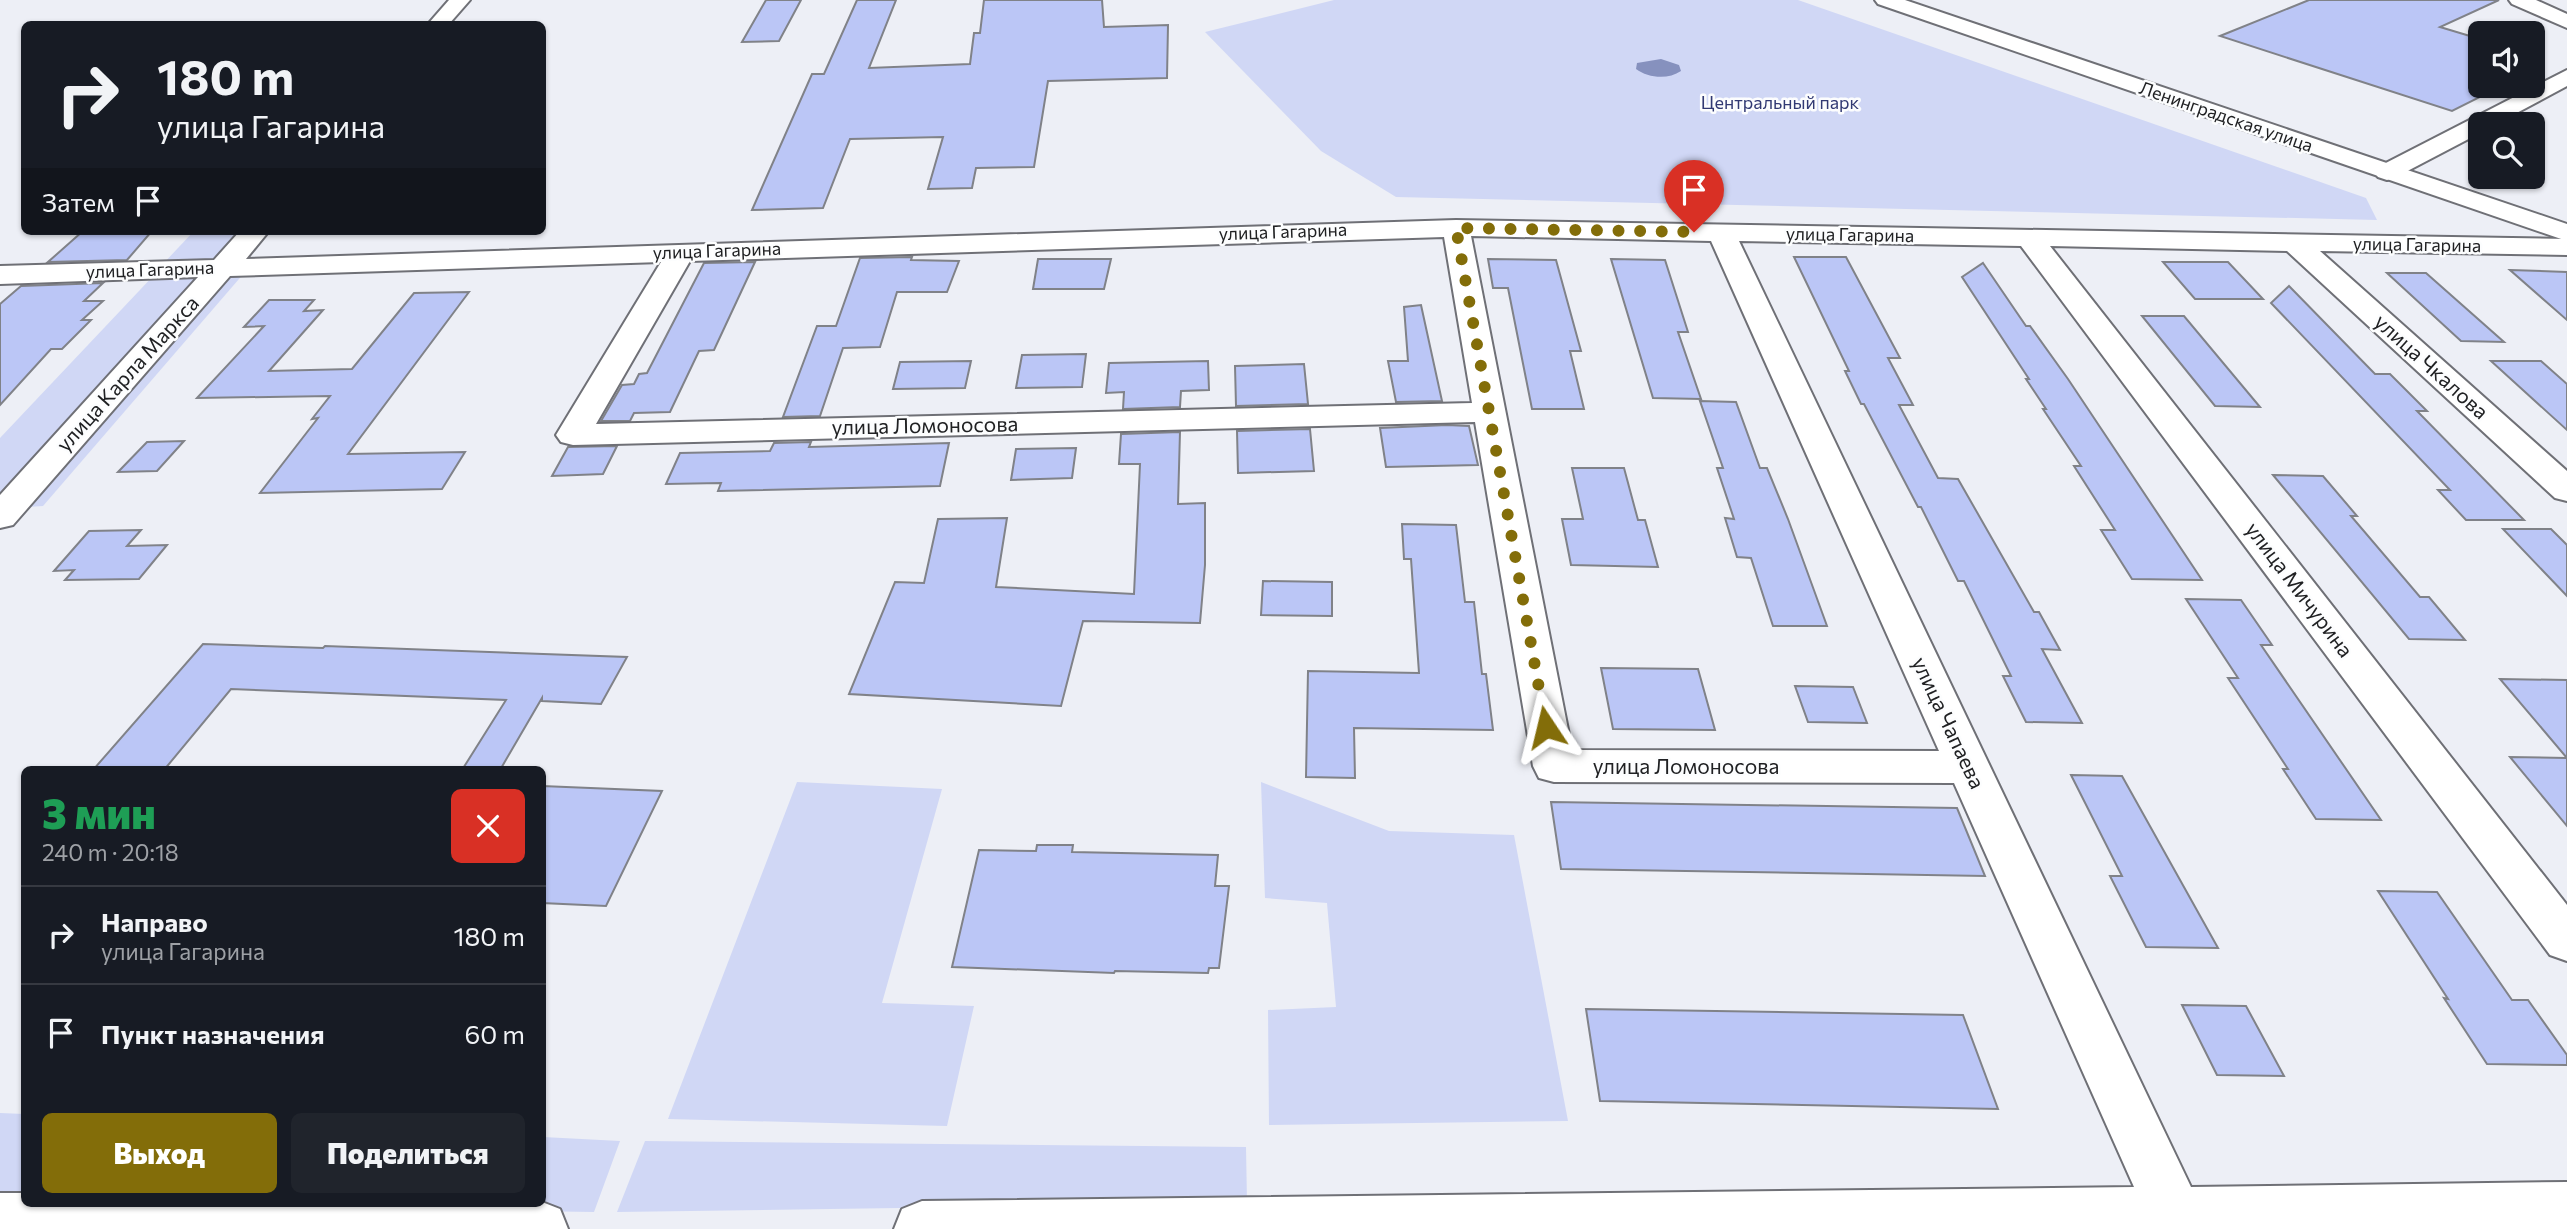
<!DOCTYPE html>
<html lang="ru">
<head>
<meta charset="utf-8">
<style>
	body { margin:0; font-family:Commissioner,sans-serif; background:#20242c; color:#f1f3f6; height:100vh; display:flex; flex-direction:column; font-size:26px; white-space:nowrap }
	* { box-sizing:border-box; margin:0 }
	p { font-size:23px; color:#9ea1a6 }
	.icon { flex:none; width:38px; height:38px; fill:none; stroke:currentColor; stroke-width:2; stroke-linecap:round; stroke-linejoin:round }
	.map { position:relative; flex:1; overflow:hidden }
	.drawer { position:absolute; left:21px; top:766px; width:525px; height:441px; display:flex; flex-direction:column; background:#171b24; border-radius:10px; box-shadow:0 2px 5px #0004 }
	.drawer>* { flex:none }
	.top-card { position:absolute; left:21px; top:21px; width:525px; height:214px; border-radius:10px; box-shadow:0 2px 5px #0004; background:#171b24; color:#f1f3f6; overflow:hidden }
	.fabs { position:absolute; left:2468px; top:21px; display:grid; gap:14px }
	.fabs a { display:grid; place-items:center; width:77px; height:77px; border-radius:10px; background:#171b24; box-shadow:0 2px 5px #0004; font-size:35px }
	.pin { position:absolute; display:grid; place-items:center; width:60px; height:60px; color:#fff; margin:-72px -30px; border-radius:50% 50% 50% 0; rotate:-45deg; box-shadow:0 0 7px #0007 }
	.pin .icon { rotate:45deg }
	.me { position:absolute; width:77px; margin:-38px; rotate:350deg; stroke-linejoin:round; filter:drop-shadow(0 0 5px #0008) }
	.turn { display:flex; align-items:center; gap:24px; height:147px; padding:0 21px; font-size:32px }
	.turn .icon { width:91px; height:91px; stroke-width:2.5 }
	.turn b { display:block; font-size:49px; line-height:60px }
	.then { display:flex; align-items:center; height:66px; padding:0 21px; background:#0003; gap:14px; font-size:26px }
	.round { display:grid; place-items:center; flex:none; width:74px; height:74px; border-radius:10px; background:#20242c }
	.summary { display:flex; align-items:center; justify-content:space-between; height:119px; padding:0 21px }
	h1 { font-size:42px; font-weight:800; line-height:52px; color:#1e9e55 }
	.button { display:flex; gap:14px; margin-top:auto; padding:14px 21px }
	.button a { flex:1; height:80px; border-radius:10px; background:#836d09; color:#fff; font-size:28px; font-weight:800; line-height:80px; text-align:center }
	.button a+a { background:#20242c; color:#f1f3f6 }
	ul { padding:0; list-style:none }
	li { display:flex; align-items:center; gap:21px; height:98px; padding:0 21px; border-top:2px solid #363941 }
	li div { flex:1 }
	li b { display:block; font-size:26px }
	li em { font-style:normal }
	.map>svg:first-child { display:block }
	.green { fill:#d0d7f5 }
	.water { fill:#8691be }
	.building { fill:#bbc6f6; stroke:#808288; stroke-width:2 }
	.lines { fill:none; stroke-linecap:round; stroke-linejoin:round }
	.minor-casing { stroke:#6f7076; stroke-width:4 }
	.major-casing { stroke:#6f7076; stroke-width:4 }
	.minor { fill:#fff; fill-rule:evenodd }
	.major { fill:#fff; fill-rule:evenodd }
	.route { stroke:#836d09; stroke-width:12; stroke-dasharray:0 21.6 }
	.labels { text-anchor:middle; stroke-width:5; stroke-linejoin:round; paint-order:stroke }
	.far-park-label { font-size:18px; fill:#313973; stroke:#fcfdfe }
	.far-street-label { font-size:18px; fill:#202123; stroke:#fcfdfe }
	.street-label { font-size:21px; fill:#202123; stroke:#fcfdfe }
</style>
</head>
<body>
<div class="map">
<svg width="2567" height="1229" viewBox="0 0 2567 1229">
	<rect width="100%" height="100%" fill="#edeff6"/>
	<!-- green -->
	<g class="green">
		<path d="M1334,0H1798L2366,198L2377,220L1396,197L1321,151L1205,32Z"/>
		<path d="M194,231H247L219,262L163,264Z"/>
		<path d="M211,271L0,508V438L156,273Z"/>
		<path d="M224,272H245L43,506L12,508Z"/>
		<path d="M797,782L942,789L882,1003L974,1006L947,1126L668,1119Z"/>
		<path d="M1261,782L1389,831L1514,835L1568,1121L1269,1125L1268,1010L1336,1007L1327,903L1265,898Z"/>
		<path d="M0,1113L24,1114V1199L0,1198Z"/>
		<path d="M543,1137L620,1141L594,1212L121,1205L542,1204Z"/>
		<path d="M645,1141L1246,1147L1247,1203L617,1212Z"/>
	</g>
	<!-- water -->
	<path class="water" d="M1661,59L1679,65L1681,71C1668,80 1648,78 1636,69L1637,63Z"/>
	<!-- building -->
	<g class="building">
		<path d="M766,0H801L779,41L742,42Z"/>
		<path d="M857,0H896L869,68L970,64L974,33H980L984,0H1102L1104,27L1168,25L1167,78L1048,81L1034,167L976,168L972,188L928,189L943,137L850,139L823,208L752,210L812,74H824Z"/>
		<path d="M2309,0H2499L2440,27L2480,39V97L2452,111L2220,36Z"/>
		<path d="M83,231H152L127,260L48,262Z"/>
		<path d="M912,257L911,260L959,261L947,292H897L880,347L843,348L820,416L783,417L817,326H836L860,258Z"/>
		<path d="M1794,257H1846L1900,358H1888L1913,405H1899L1938,478L1958,479L2034,612H2039L2060,650L2042,649L2082,723L2026,722L2003,676H2011L1964,581H1958L1921,507H1918L1864,404H1861L1845,371H1849Z"/>
		<path d="M1038,259H1111L1104,289H1033Z"/>
		<path d="M1488,259L1556,260L1581,351H1570L1584,409H1532L1508,288H1493Z"/>
		<path d="M1611,259L1665,260L1688,332H1678L1701,399L1653,398Z"/>
		<path d="M755,262L714,350L699,351L670,412L634,413L630,421H601L622,385L634,384L639,374L647,373L704,263Z"/>
		<path d="M2163,262H2228L2263,299H2195Z"/>
		<path d="M1983,263L2026,326H2030L2068,379L2202,580L2132,579L2101,530H2115L2074,466H2081L2043,409H2046L2026,379H2029L1962,277Z"/>
		<path d="M2510,270L2567,272V320Z"/>
		<path d="M2387,273H2426L2504,342L2461,341Z"/>
		<path d="M103,283L84,301H103L82,320H91L62,349H51L0,405V304L21,286Z"/>
		<path d="M2289,286L2375,374H2390L2427,411H2417L2524,520H2466L2438,490H2450L2271,303Z"/>
		<path d="M469,292L348,454L465,452L442,489L260,493L318,418L312,419L330,396L197,398L264,326L244,327L269,300H314L304,311L323,310L269,371L352,369L414,293Z"/>
		<path d="M1421,305L1442,401L1396,402L1388,361H1408L1404,307Z"/>
		<path d="M2142,316H2184L2260,407L2215,406Z"/>
		<path d="M1086,354L1082,387L1016,388L1022,355Z"/>
		<path d="M971,361L965,388L893,389L900,362Z"/>
		<path d="M1208,361L1209,390L1181,391L1180,407L1123,409L1124,392L1106,393L1109,363Z"/>
		<path d="M2491,361H2541L2567,384V430Z"/>
		<path d="M1304,364L1308,404L1236,406L1235,366Z"/>
		<path d="M1700,401L1736,402L1760,468H1767L1788,519L1827,626H1773L1751,558L1737,557L1725,518L1734,519L1717,468H1723Z"/>
		<path d="M1447,425L1469,426L1478,465L1386,467L1380,428Z"/>
		<path d="M1310,429L1314,471L1238,473L1237,431Z"/>
		<path d="M1180,432L1178,504L1205,503V565L1200,623L1083,621L1061,706L849,694L895,582L924,583L938,519L1007,518L996,587L1134,594L1140,464H1119L1121,434Z"/>
		<path d="M184,441L157,471L118,472L147,442Z"/>
		<path d="M811,442L809,447L949,443L940,486L718,491L721,483L666,484L680,453L770,451L774,443Z"/>
		<path d="M617,446L603,474L552,476L568,447Z"/>
		<path d="M1076,448L1072,478L1011,480L1016,449Z"/>
		<path d="M1572,468H1624L1638,520H1645L1658,567L1571,565L1562,519H1583Z"/>
		<path d="M2273,475L2323,476L2357,516H2351L2420,597H2429L2465,640L2409,639Z"/>
		<path d="M1402,524L1456,525L1465,602H1474L1482,674H1486L1493,730L1354,728L1355,778L1306,777L1308,671L1419,673L1411,559H1404Z"/>
		<path d="M2503,529H2551L2567,545V596Z"/>
		<path d="M141,530L127,546L167,545L139,579L65,580L74,570L54,571L89,531Z"/>
		<path d="M1263,581L1332,582V616L1261,615Z"/>
		<path d="M2186,599L2241,600L2272,645H2261L2381,820L2316,819L2283,769H2288L2228,678H2238Z"/>
		<path d="M203,644L323,648L325,646L627,657L601,704L542,701V698L500,770H462L506,700L231,689L164,770H93Z"/>
		<path d="M1601,668L1698,669L1715,730L1613,729Z"/>
		<path d="M2500,679L2567,680V826L2510,757L2567,758Z"/>
		<path d="M1795,686L1853,687L1867,723L1808,722Z"/>
		<path d="M2071,775L2122,776L2218,948L2146,947L2110,876H2122Z"/>
		<path d="M542,786L662,791L606,906L542,903Z"/>
		<path d="M1551,802L1957,808L1985,876L1561,869Z"/>
		<path d="M1037,845H1073L1072,852L1218,855L1215,886H1229L1219,968H1209L1208,973L1115,971L1114,973L952,967L979,850L1036,851Z"/>
		<path d="M2378,891L2437,892L2512,1000H2528L2567,1055V1065L2487,1064L2444,998L2448,999Z"/>
		<path d="M2182,1005L2246,1006L2284,1076L2217,1075Z"/>
		<path d="M1586,1009L1963,1015L1998,1109L1600,1101Z"/>
	</g>
	<g class="lines">
		<defs>
			<g id="minor">
				<path d="M449,0H470L449,24H428Z"/>
				<path d="M2509,0H2536L2567,14V28L2512,4Z"/>
				<path d="M2567,70V86L2496,124H2480V133L2396,177L2387,180L2378,177L2374,172L2378,167Z"/>
				<path d="M1456,220L2567,239V255L2320,251L2567,471V501L2555,498L2287,251L2050,246L2567,905V961L2550,955L2021,246L1739,241L2191,1187L2567,1182V1229H894L902,1209L922,1201L2134,1187L1954,783L1554,782L1539,778L1533,766L1475,422L573,445L561,442L556,435L661,262L230,276L13,525L0,528V495L198,277L0,284V266L214,260L240,231H269L246,259ZM1471,236L1711,241L1939,751L1572,750ZM1444,237L1472,403L596,424L690,261Z"/>
				<path d="M0,1193H24V1204H542V1202L560,1209L568,1229H0Z"/>
			</g>
			<path id="major" d="M1875,0H1905L2567,224V241L1878,4Z"/>
		</defs>
		<!-- minor casing -->
		<use href="#minor" class="minor-casing"/>
		<!-- major casing -->
		<use href="#major" class="major-casing"/>
		<!-- minor -->
		<use href="#minor" class="minor"/>
		<!-- major -->
		<use href="#major" class="major"/>
	</g>
	<g class="lines">
		<!-- route -->
		<path class="route" d="M1546,727L1456,228L1694,232"/>
	</g>
	<g class="labels">
		<!-- far-park labels -->
		<g class="far-park-label">
			<text x="1780" y="109">Центральный парк</text>
		</g>
		<!-- far-street labels -->
		<g class="far-street-label">
			<text transform="translate(2226 117) rotate(19)" y="6">Ленинградская улица</text>
			<text transform="translate(1283 232) rotate(-2)" y="6">улица Гагарина</text>
			<text transform="translate(1850 235) rotate(1)" y="6">улица Гагарина</text>
			<text transform="translate(2417 245) rotate(1)" y="6">улица Гагарина</text>
			<text transform="translate(717 251) rotate(-2)" y="6">улица Гагарина</text>
			<text transform="translate(150 270) rotate(-2)" y="6">улица Гагарина</text>
		</g>
		<!-- street labels -->
		<g class="street-label">
			<text transform="translate(2431 367) rotate(42)" y="7">улица Чкалова</text>
			<text transform="translate(128 374) rotate(-48)" y="7">улица Карла Маркса</text>
			<text transform="translate(925 426) rotate(-1)" y="7">улица Ломоносова</text>
			<text transform="translate(2299 590) rotate(53)" y="7">улица Мичурина</text>
			<text transform="translate(1948 723) rotate(65)" y="7">улица Чапаева</text>
			<text x="1686" y="774">улица Ломоносова</text>
		</g>
	</g>
</svg>
<div class="fabs">
<a><svg class="icon" aria-label="sound" viewBox="0 0 24 24"><path d="M4 9h4l5-4v14l-5-4H4zM17 9q2 3 0 6"/></svg></a>
<a><svg class="icon" aria-label="search" viewBox="0 0 24 24"><circle cx="10" cy="10" r="6"/><path d="M15 15l6 6"/></svg></a>
</div>
<div class="pin" style="left:1694px;top:232px;background:#d93025"><svg class="icon" aria-label="arrive" viewBox="0 0 24 24"><path d="M6 21V4h12l-3 4 3 4H6"/></svg></div>
<svg class="me" style="left:1546px;top:727px" viewBox="-20 -20 40 40"><path d="M0-17L14 15 0 8-14 15z" fill="#836d09" stroke="#fff" stroke-width="4"/></svg>
<div class="top-card">
<div class="turn"><svg class="icon" aria-label="right" viewBox="0 0 24 24"><path d="M7 20v-9h11M14 6l5 5-5 5"/></svg><div><b>180 m</b>улица Гагарина</div></div>
<div class="then">Затем<svg class="icon" aria-label="arrive" viewBox="0 0 24 24"><path d="M6 21V4h12l-3 4 3 4H6"/></svg></div>
</div>
<section class="drawer">
<div class="summary"><div><h1>3 мин</h1><p>240 m · 20:18</p></div><a class="round" style="background:#d93025;color:#fff"><svg class="icon" aria-label="close" viewBox="0 0 24 24"><path d="M6 6l12 12M18 6L6 18"/></svg></a></div>
<ul>
<li><svg class="icon" aria-label="right" viewBox="0 0 24 24"><path d="M7 20v-9h11M14 6l5 5-5 5"/></svg><div><b>Направо</b><p>улица Гагарина</p></div><em>180 m</em></li>
<li><svg class="icon" aria-label="arrive" viewBox="0 0 24 24"><path d="M6 21V4h12l-3 4 3 4H6"/></svg><div><b>Пункт назначения</b></div><em>60 m</em></li>
</ul>
<div class="button"><a>Выход</a><a>Поделиться</a></div>
</section>
</div>
</body>
</html>
